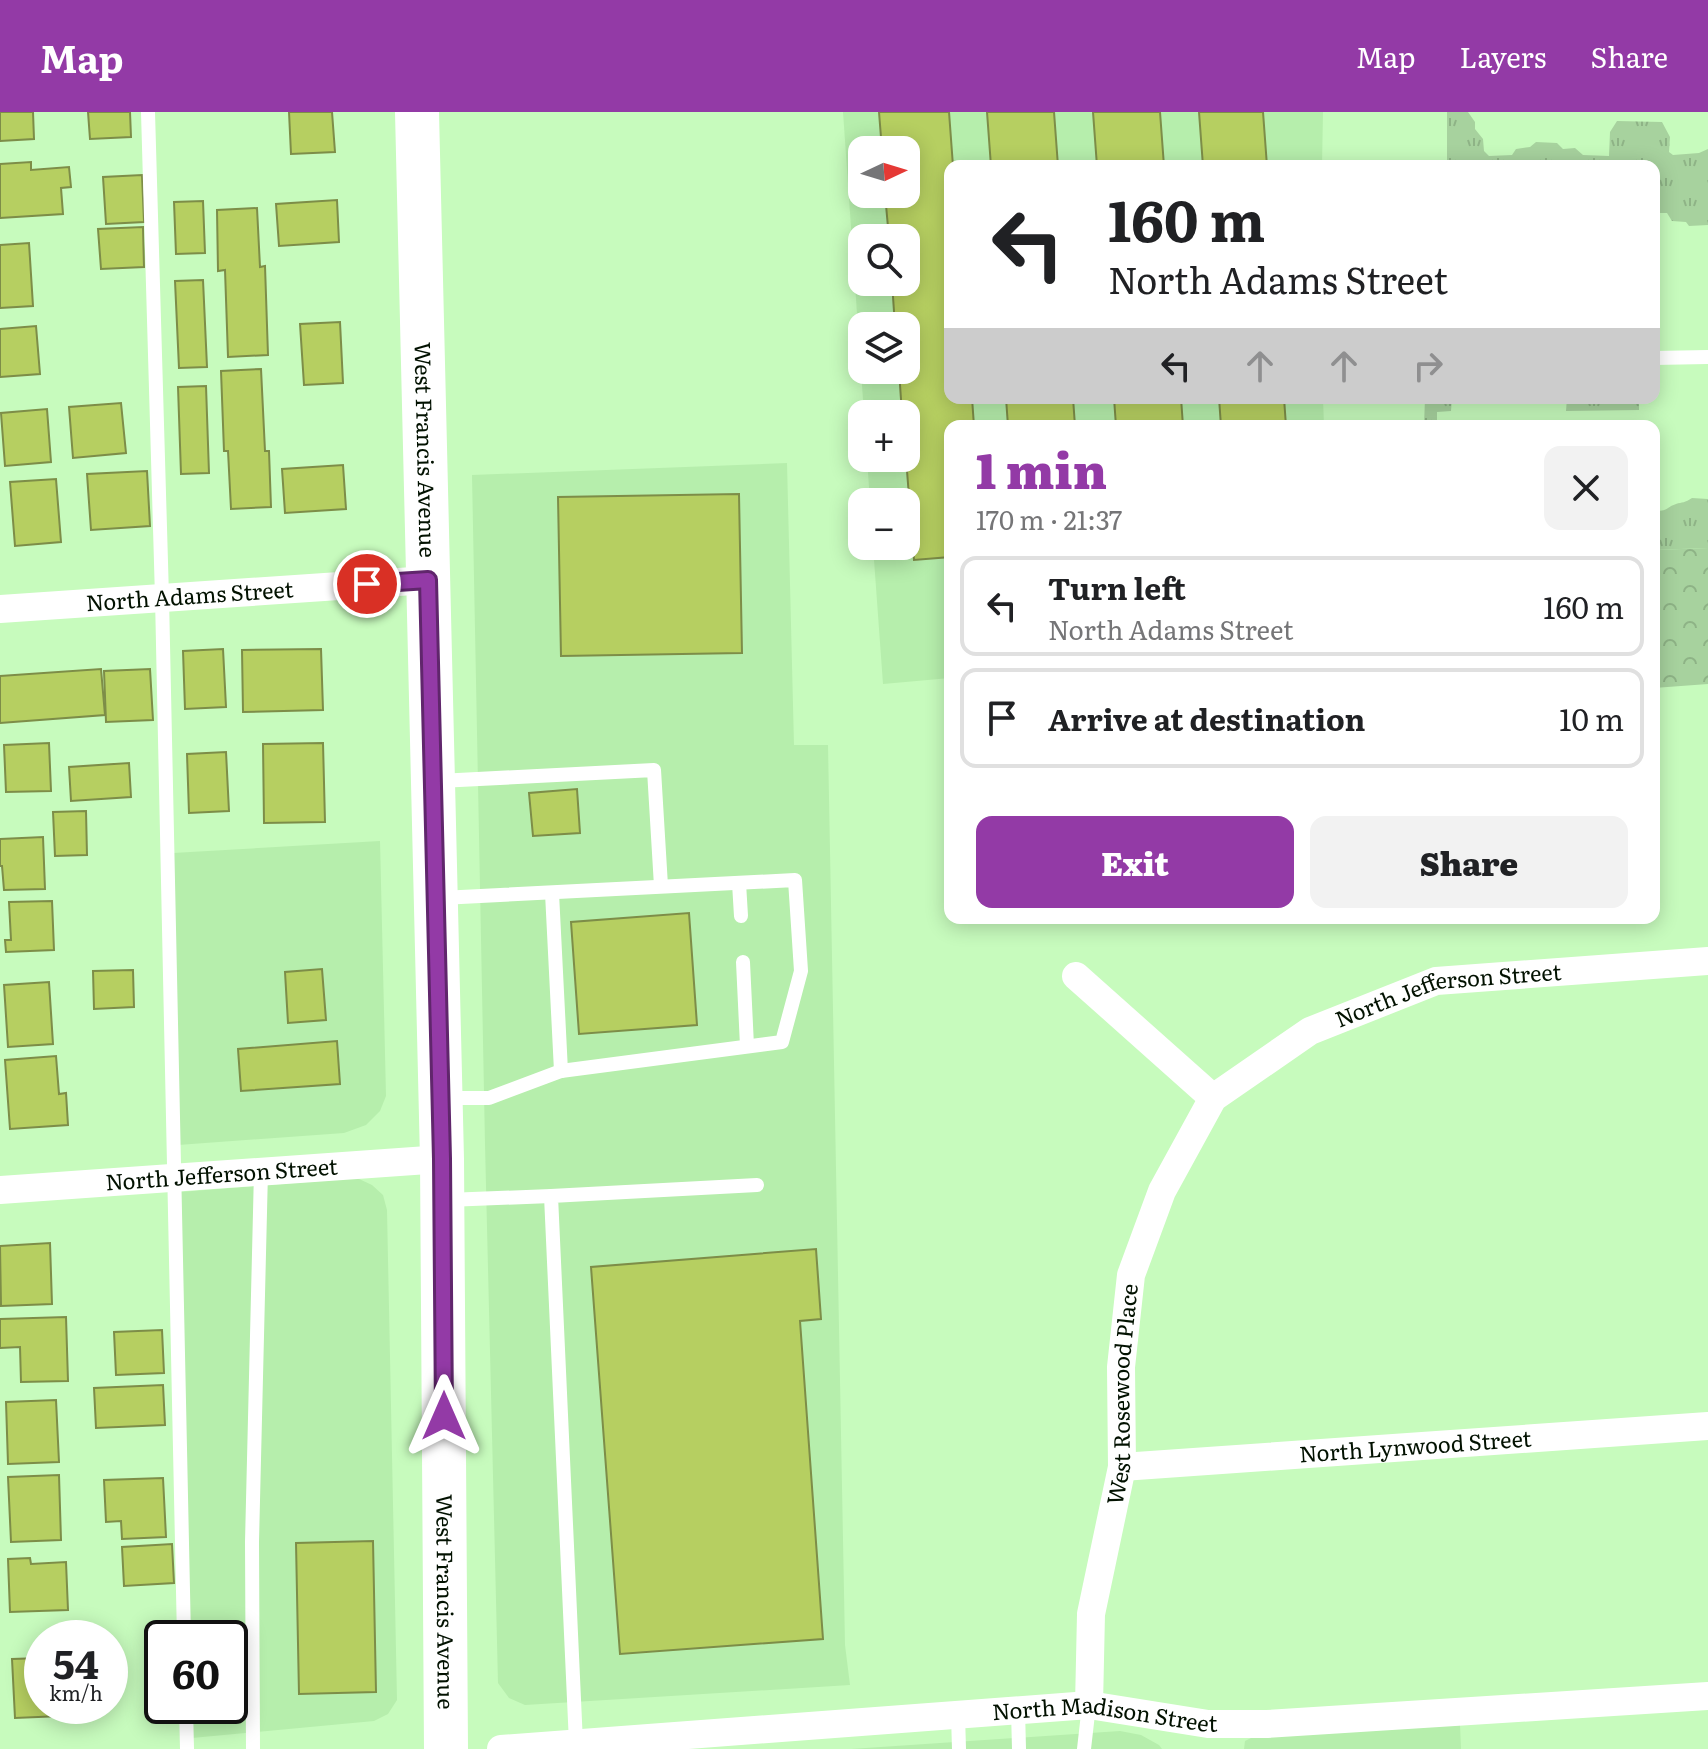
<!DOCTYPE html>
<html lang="en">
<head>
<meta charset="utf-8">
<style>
	body { margin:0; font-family:Literata,serif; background:#f2f2f2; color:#202124; height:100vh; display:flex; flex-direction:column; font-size:30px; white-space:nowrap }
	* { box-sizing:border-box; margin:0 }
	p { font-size:26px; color:#757577 }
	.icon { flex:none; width:44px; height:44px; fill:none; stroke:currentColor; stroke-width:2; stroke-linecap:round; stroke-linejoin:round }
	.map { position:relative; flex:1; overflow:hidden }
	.sheet { position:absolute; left:944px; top:308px; width:716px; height:504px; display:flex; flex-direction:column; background:#fff; border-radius:16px; box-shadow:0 4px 20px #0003 }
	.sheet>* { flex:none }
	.banner { position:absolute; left:944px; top:48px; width:716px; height:244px; border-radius:16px; box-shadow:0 4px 20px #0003; background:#fff; color:#202124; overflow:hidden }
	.needle { width:52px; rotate:86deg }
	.controls { position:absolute; left:848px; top:24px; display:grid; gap:16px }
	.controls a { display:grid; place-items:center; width:72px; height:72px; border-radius:16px; background:#fff; box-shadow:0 4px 20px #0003; font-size:40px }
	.speed { position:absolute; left:24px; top:1508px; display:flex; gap:16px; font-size:40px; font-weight:700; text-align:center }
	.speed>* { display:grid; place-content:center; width:104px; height:104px; border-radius:50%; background:#fff; box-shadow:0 4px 20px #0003; line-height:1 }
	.speed small { font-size:20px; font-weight:400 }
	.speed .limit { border:4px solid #111; border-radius:12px; background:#fff; color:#111 }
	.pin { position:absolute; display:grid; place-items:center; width:68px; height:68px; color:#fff; margin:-34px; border:4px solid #fff; border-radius:50%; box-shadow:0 2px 8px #0007 }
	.me { position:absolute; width:88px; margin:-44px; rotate:0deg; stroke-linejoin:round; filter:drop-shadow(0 0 6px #0008) }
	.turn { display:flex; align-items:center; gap:28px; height:168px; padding:0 32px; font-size:36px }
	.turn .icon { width:104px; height:104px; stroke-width:2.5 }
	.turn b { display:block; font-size:56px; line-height:68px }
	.lanes { display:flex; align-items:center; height:76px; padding:0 32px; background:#0003; justify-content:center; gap:40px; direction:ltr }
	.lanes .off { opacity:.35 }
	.round { display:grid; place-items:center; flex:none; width:84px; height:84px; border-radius:16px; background:#f2f2f2 }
	.headline { display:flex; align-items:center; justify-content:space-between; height:136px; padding:0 32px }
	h1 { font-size:48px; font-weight:800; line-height:60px; color:#933aa6 }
	.action { display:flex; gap:16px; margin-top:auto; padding:16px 32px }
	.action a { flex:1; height:92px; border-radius:16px; background:#933aa6; color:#fff; font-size:32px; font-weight:800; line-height:92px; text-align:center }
	.action a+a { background:#f2f2f2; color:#202124 }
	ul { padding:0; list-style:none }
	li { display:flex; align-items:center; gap:24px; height:100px; margin:0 16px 12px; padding:0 16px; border:4px solid #e0e0e0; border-radius:16px }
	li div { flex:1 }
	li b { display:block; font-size:30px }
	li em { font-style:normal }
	header { display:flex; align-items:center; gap:48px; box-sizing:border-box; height:112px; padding:0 40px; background:#933aa6; color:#fff }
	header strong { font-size:38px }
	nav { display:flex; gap:44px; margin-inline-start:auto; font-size:28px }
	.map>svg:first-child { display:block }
	.built { fill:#b6eeac; fill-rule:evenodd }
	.grass { fill:url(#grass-tufts) }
	.forest { fill:url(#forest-crowns) }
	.building { fill:#b6cf61; stroke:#7d8d48; stroke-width:2 }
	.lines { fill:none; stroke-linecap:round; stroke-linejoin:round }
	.service { stroke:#fff; stroke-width:14 }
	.minor { stroke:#fff; stroke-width:28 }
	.primary { stroke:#fff; stroke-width:44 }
	.route-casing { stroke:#60266c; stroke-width:20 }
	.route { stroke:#933aa6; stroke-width:14 }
	.labels { text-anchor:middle; stroke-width:6; stroke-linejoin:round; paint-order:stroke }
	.street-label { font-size:22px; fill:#021100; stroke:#fff }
</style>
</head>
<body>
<header>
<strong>Map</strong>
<nav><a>Map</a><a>Layers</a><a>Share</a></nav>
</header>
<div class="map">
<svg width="1708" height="1637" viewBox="0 0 1708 1637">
	<defs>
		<pattern id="grass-tufts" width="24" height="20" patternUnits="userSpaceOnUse" patternTransform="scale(2)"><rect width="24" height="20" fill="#a7d29e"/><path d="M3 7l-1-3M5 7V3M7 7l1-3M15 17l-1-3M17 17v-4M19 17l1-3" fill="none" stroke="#8eb386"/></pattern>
		<pattern id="forest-crowns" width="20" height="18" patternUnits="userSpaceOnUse" patternTransform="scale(2)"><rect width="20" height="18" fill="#a7d29e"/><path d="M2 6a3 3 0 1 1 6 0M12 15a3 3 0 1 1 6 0" fill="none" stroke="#8eb386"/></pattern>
	</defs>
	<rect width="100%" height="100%" fill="#c7fbbd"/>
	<!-- built -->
	<g class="built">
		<path d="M843,0H1323L1322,54H950V286H1323L1324,314H950V566L883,572L873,434H906V390H870L867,346H906V302H864ZM862,38H906V82H862ZM862,126H906V170H862ZM862,214H906V258H862Z"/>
		<path d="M787,351L794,633H828L845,1533L850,1573L525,1593L509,1586L498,1571L485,1032L472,363Z"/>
		<path d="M380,729L386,984L380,999L366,1013L344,1021L178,1033L173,741Z"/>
		<path d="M357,1066L372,1073L383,1083L387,1098L397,1588L388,1602L374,1609L192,1626L191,1594H230V1526H189L180,1080Z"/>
		<path d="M1460,1613L1461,1637H1244L1245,1629L1251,1626Z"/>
		<path d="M1120,1619L1141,1623L1159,1633L1162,1637H851Z"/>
	</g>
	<!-- grass -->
	<g class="grass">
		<path d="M1447,0H1468L1475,10V17L1483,27L1484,39L1489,44L1512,43L1516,37L1530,35L1536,30L1557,31L1563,37L1575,36L1583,43L1609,44L1610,20L1617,9L1662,10L1670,25L1669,40L1673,43L1699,41L1708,37V113L1689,114L1686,110L1672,109L1667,101H1654V54H1447Z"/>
		<path d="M1425,286H1452L1451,299L1437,300V314H1424Z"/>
		<path d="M1567,286H1639V298L1566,299Z"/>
		<path d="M1692,386L1708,387V436L1654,438V399C1669,399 1665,396 1676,392C1682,390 1685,391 1692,386Z"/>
	</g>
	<!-- forest -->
	<path class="forest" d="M1708,436V572L1654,576V438Z"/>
	<!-- building -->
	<g class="building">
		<path d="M0,0H33L34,27L0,29Z"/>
		<path d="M88,0H130L131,25L90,27Z"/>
		<path d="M289,0H332L335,40L291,42Z"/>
		<path d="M879,0H949L953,54H950V286H972L974,314H950V445L914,448L906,346V302H902L899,258H906V214H895L892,170H906V126H889L885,82H906V38H882Z"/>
		<path d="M987,0H1054L1058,54H991Z"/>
		<path d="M1093,0H1160L1164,54H1097Z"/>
		<path d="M1199,0H1263L1267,54H1203Z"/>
		<path d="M31,50V58L69,55L71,75L61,76L63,102L0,106V52Z"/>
		<path d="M142,63L144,110L106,112L103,65Z"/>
		<path d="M337,88L339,130L279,134L276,92Z"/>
		<path d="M203,89L205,141L176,142L174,90Z"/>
		<path d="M257,96L260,155L265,154L268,243L228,245L225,158L218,159L217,98Z"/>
		<path d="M143,115L144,155L101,157L98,117Z"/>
		<path d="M29,131L33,194L0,196V133Z"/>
		<path d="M203,168L207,255L179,256L175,169Z"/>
		<path d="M340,210L343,271L304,273L300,212Z"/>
		<path d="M36,214L40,262L0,265V217Z"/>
		<path d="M261,257L265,339H269L271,395L231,397L228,339H224L221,259Z"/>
		<path d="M206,274L209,361L181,362L178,275Z"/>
		<path d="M1006,286H1073L1075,314H1008Z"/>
		<path d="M1114,286H1181L1183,314H1116Z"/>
		<path d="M1219,286H1284L1286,314H1221Z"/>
		<path d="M121,291L126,341L73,346L69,295Z"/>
		<path d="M47,297L51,350L5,354L1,301Z"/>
		<path d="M343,353L346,397L285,401L282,357Z"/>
		<path d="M147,359L150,414L91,418L87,362Z"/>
		<path d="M56,367L61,430L15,434L10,370Z"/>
		<path d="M739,382L742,541L561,544L558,385Z"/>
		<path d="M223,537L226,595L185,597L183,539Z"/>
		<path d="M321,537L323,598L243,600L242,538Z"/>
		<path d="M101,557L105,603L0,611V564Z"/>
		<path d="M150,557L153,608L106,610L104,559Z"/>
		<path d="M49,631L51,679L6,680L4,633Z"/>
		<path d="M323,631L325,710L264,711L263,632Z"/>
		<path d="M226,640L229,699L189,701L187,642Z"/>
		<path d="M129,651L131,685L71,689L69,655Z"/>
		<path d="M577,677L580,721L533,724L529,681Z"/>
		<path d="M86,699L87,743L55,744L53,700Z"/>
		<path d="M43,725L45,777L4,778L2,754H0V727Z"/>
		<path d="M52,789L54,838L6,840L5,828H11L9,790Z"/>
		<path d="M689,801L697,913L579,922L571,810Z"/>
		<path d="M322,857L326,908L288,911L285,860Z"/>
		<path d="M133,858L134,895L94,897L93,859Z"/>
		<path d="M49,870L53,932L8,935L4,873Z"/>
		<path d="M337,929L340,972L241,979L238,937Z"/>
		<path d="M56,944L59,982L66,981L68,1013L10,1017L5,948Z"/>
		<path d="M50,1131L52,1192L1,1194L0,1134Z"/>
		<path d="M816,1137L821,1207L800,1209L823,1527L620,1542L591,1155Z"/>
		<path d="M66,1205L68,1269L21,1270L20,1235L0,1236V1207Z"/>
		<path d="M162,1218L164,1261L116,1263L114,1220Z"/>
		<path d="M163,1273L165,1313L96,1316L94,1276Z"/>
		<path d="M56,1288L59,1350L8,1352L6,1290Z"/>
		<path d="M59,1363L61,1428L11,1430L8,1365Z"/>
		<path d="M163,1366L166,1425L122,1427L121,1409L106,1410L104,1368Z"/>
		<path d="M373,1429L376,1580L299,1582L296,1431Z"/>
		<path d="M172,1432L174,1471L124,1474L122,1435Z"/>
		<path d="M30,1446L31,1452L66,1450L68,1498L10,1500L8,1447Z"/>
		<path d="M42,1546V1594H60L61,1604L15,1606L12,1547Z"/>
	</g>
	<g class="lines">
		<!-- service -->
		<g class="service">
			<path d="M148,0L162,485L184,1526"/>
			<path d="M1654,246L1708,245"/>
			<path d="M439,669L654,658L661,774"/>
			<path d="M739,771L741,804"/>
			<path d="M552,781L561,959"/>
			<path d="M441,786L795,768L801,859L782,930L561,959L489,986H444"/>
			<path d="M743,850L747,934"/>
			<path d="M447,1088L551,1084"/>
			<path d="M186,1594L187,1637"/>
			<path d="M1018,1598L1019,1637"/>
			<path d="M958,1603L959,1637"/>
			<path d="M576,1631L551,1084L757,1073"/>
			<path d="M253,1637L252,1430L261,1059"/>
			<path d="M1084,1637L1089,1593"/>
		</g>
		<!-- minor -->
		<g class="minor">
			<path id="s1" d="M0,497L428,468"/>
			<path d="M1076,864L1213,986"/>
			<path id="s2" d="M0,1078L442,1047"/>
			<path id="s3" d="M1122,1355L1708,1314"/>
			<path id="s4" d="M1089,1593L1091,1502L1122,1355L1121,1255L1131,1163L1162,1079L1213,986L1310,919L1436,869L1708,849"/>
			<path id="s5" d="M501,1637L1089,1593L1208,1612H1267L1708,1584"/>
		</g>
		<!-- primary -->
		<path class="primary" id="s6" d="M417,0L442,1047L446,1637"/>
	</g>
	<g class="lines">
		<defs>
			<path id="route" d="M367,472L428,468L442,1047L444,1304"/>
		</defs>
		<!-- route casing -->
		<use href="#route" class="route-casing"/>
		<!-- route -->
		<use href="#route" class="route"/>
	</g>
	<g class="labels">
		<!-- street labels -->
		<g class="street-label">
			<text dy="8" stroke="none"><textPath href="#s6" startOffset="338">West Francis Avenue</textPath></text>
			<text dy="8" stroke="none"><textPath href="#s1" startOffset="190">North Adams Street</textPath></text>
			<text dy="8" stroke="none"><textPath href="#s4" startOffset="892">North Jefferson Street</textPath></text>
			<text dy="8" stroke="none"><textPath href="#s2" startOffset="222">North Jefferson Street</textPath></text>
			<text dy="8" stroke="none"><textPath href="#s4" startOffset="314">West Rosewood Place</textPath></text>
			<text dy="8" stroke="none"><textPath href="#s3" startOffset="294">North Lynwood Street</textPath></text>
			<text dy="8" stroke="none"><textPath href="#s6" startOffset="1490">West Francis Avenue</textPath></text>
			<text dy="8" stroke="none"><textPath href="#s5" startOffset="606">North Madison Street</textPath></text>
		</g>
	</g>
</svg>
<div class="controls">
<a><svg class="needle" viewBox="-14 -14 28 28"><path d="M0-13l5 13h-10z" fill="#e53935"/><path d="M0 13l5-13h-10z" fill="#757577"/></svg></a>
<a><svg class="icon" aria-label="search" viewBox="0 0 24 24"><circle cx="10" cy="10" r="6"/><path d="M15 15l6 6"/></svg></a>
<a><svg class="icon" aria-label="layers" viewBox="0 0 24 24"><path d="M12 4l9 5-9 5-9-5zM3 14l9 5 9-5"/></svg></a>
<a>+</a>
<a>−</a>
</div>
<div class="speed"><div>54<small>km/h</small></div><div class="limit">60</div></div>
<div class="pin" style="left:367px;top:472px;background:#d93025"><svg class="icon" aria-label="arrive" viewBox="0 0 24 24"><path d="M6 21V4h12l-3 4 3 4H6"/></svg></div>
<svg class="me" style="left:444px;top:1304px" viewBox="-20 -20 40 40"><path d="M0-17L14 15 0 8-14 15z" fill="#933aa6" stroke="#fff" stroke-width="4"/></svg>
<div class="banner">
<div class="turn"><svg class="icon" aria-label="left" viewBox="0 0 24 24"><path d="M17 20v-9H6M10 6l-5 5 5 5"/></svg><div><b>160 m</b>North Adams Street</div></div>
<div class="lanes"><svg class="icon" aria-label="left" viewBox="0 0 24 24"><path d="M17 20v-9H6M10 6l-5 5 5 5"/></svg><svg class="icon off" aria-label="ahead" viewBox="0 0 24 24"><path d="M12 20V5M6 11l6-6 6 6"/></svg><svg class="icon off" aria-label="ahead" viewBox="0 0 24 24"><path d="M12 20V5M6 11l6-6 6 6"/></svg><svg class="icon off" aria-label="right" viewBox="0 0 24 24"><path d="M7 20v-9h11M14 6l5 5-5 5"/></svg></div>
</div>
<section class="sheet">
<div class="headline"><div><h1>1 min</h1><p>170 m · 21:37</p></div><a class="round"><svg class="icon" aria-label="close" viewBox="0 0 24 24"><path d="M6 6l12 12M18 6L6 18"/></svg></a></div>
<ul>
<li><svg class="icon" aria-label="left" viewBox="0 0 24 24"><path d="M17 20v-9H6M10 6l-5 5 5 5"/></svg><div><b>Turn left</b><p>North Adams Street</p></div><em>160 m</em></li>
<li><svg class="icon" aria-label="arrive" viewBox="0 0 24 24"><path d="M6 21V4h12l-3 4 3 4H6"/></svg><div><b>Arrive at destination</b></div><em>10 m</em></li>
</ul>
<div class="action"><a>Exit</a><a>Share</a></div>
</section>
</div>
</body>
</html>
